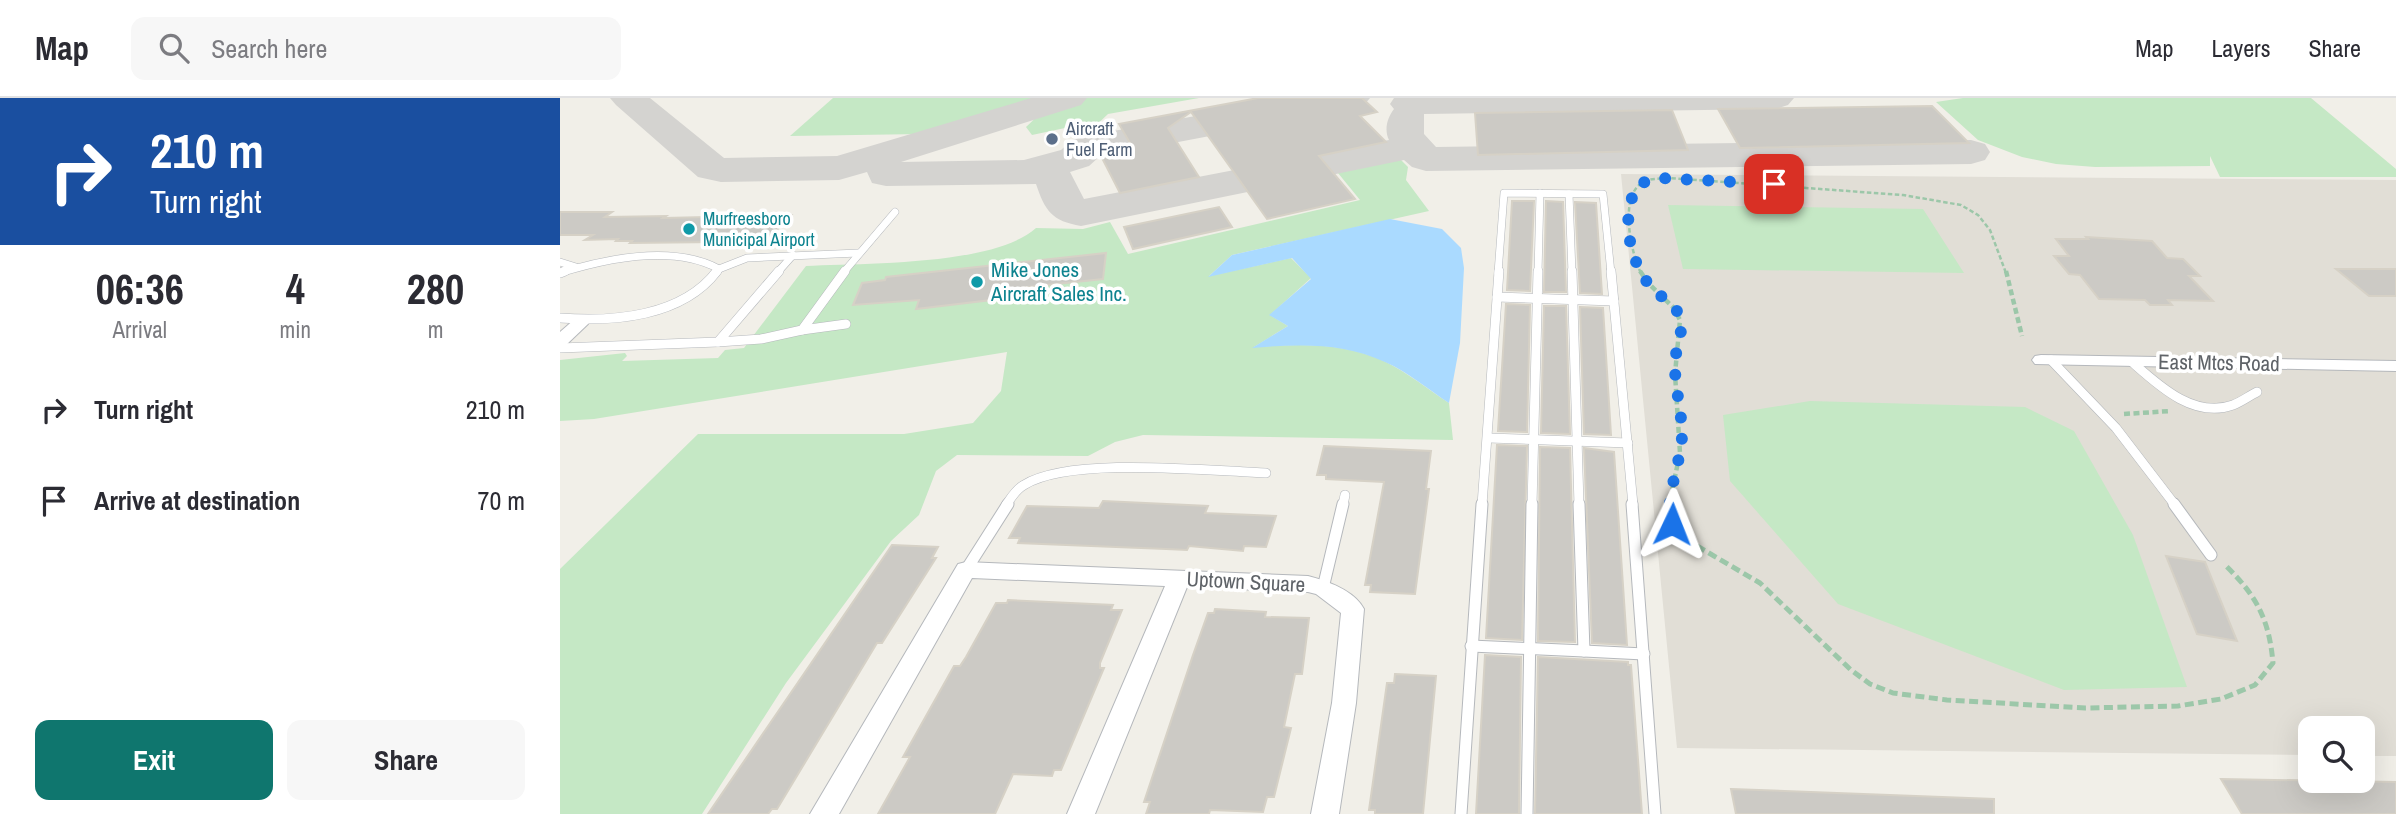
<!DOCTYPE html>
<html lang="en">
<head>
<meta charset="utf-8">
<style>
	body { margin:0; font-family:"Archivo Narrow",sans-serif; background:#f7f7f7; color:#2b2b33; height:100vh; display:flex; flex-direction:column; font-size:26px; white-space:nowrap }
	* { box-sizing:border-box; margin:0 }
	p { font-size:23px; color:#7c7c81 }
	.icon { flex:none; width:38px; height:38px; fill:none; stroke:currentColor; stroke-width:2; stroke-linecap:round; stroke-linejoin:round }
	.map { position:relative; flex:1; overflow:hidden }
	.side { display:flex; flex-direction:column; background:#fff; width:560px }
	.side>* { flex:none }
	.banner { background:#1a4fa0; color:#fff; overflow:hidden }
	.tools { position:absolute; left:1738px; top:618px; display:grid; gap:14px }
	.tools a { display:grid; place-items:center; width:77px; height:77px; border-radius:14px; background:#fff; box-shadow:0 7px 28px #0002; font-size:35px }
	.pin { position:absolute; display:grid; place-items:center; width:60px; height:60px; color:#fff; margin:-30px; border-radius:14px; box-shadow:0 4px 10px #0006 }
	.me { position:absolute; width:77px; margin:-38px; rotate:2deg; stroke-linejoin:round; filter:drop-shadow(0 0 5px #0008) }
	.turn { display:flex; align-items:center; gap:24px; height:147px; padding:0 35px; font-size:32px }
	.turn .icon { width:91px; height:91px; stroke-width:2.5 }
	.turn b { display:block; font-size:49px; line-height:60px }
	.eta { display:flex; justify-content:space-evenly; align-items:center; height:119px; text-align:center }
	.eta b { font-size:42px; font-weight:700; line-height:49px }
	.action { display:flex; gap:14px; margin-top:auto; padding:14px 35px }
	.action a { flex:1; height:80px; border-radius:14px; background:#0f766e; color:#fff; font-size:28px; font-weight:700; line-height:80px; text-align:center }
	.action a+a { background:#f7f7f7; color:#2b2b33 }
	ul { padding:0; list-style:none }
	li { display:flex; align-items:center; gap:21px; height:91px; padding:0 35px }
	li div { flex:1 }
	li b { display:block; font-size:26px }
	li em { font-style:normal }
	header { display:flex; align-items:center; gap:42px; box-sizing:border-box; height:98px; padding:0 35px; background:#fff; border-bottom:2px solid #e1e1e2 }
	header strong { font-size:33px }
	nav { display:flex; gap:38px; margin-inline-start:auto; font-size:24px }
	.search { width:490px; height:63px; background:#f7f7f7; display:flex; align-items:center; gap:18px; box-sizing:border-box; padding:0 24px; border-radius:14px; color:#7c7c81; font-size:26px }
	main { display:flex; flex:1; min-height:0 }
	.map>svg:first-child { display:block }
	.education { fill:#e1ded6 }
	.green { fill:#c5e8c5 }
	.water { fill:#aadaff }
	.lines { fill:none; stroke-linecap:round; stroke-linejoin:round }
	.taxiway { fill:#d4d3d0; fill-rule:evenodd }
	.building { fill:#cccac5; stroke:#d6d1c6; stroke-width:2 }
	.service-far2-casing { stroke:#b5b8bc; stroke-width:8 }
	.service-far1-casing { stroke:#b5b8bc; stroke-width:10 }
	.service-casing { stroke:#b5b8bc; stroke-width:13 }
	.minor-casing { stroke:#b5b8bc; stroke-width:2 }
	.path-far2 { stroke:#9cc7a9; stroke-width:2.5; stroke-dasharray:4.5 2.5; stroke-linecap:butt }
	.path-far1 { stroke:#9cc7a9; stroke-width:4.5; stroke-dasharray:6 3.5; stroke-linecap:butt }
	.path { stroke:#9cc7a9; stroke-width:5; stroke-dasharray:9 4.5; stroke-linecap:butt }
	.service-far2 { stroke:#fff; stroke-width:7 }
	.service-far1 { stroke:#fff; stroke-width:9 }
	.service { stroke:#fff; stroke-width:11 }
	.minor { fill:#fff; fill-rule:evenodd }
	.route { stroke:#1a73e8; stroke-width:12; stroke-dasharray:0 21.6 }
	.service-dot { fill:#5c6f8a; stroke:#fff; stroke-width:2.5 }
	.culture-dot { fill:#0f9aa8; stroke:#fff; stroke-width:2.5 }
	.labels { text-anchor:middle; stroke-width:7; stroke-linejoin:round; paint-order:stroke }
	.far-service-label { font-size:18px; fill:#4e5e75; stroke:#fff; text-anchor:start }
	.far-culture-label { font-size:18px; fill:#0d838f; stroke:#fff; text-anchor:start }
	.culture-label { font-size:21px; fill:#0d838f; stroke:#fff; text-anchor:start }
	.street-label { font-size:21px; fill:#5f6368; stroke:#fff }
</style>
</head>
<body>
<header>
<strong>Map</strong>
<div class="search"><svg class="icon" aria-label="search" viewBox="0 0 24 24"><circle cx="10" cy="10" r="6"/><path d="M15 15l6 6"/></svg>Search here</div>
<nav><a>Map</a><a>Layers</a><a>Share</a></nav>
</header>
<main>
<section class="side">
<div class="banner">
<div class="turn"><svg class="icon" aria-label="right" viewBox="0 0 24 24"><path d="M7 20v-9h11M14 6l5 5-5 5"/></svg><div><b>210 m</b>Turn right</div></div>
</div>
<div class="eta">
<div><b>06:36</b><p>Arrival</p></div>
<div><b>4</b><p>min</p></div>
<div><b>280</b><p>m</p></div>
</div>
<ul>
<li><svg class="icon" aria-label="right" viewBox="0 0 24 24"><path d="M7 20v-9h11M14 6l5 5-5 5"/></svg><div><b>Turn right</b></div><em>210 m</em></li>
<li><svg class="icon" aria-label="arrive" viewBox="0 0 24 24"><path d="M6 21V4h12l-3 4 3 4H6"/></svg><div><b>Arrive at destination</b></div><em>70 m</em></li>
</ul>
<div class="action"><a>Exit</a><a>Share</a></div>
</section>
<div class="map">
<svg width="1836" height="716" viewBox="0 0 1836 716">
	<rect width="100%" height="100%" fill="#f1efe8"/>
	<!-- education -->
	<path class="education" d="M1061,76L1836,82V658H1803L1802,630H1750V657L1117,650Z"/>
	<!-- green -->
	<g class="green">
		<path d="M273,0H494L362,36L230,38Z"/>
		<path d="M525,0H639L548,16L529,34L511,38L505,30L472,37L466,29L482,14Z"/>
		<path d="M1403,0H1751L1836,71V79H1660L1650,58V68L1535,69L1496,66L1462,59L1418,42L1376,4Z"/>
		<path d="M840,61L848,69L846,82L869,113L672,157L649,178L731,160L751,180L710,217L728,228L694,249C739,246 784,244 826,264C848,275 869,292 889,305L893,342L583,337L555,344L528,358L397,357L376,373L359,417L331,443L226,585L142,716H0V471L138,336H344L413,325L441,293L447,254L34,321L0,323V262L65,255L67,258L62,263L158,260L165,252L184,250L246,168C303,165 434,168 476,130L523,131L550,124L568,156L800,102L778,75Z"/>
		<path d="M1108,107L1363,111L1404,175L1123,171Z"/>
		<path d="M1250,303L1465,309L1514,333L1573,437L1627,589L1504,592L1278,506L1170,383L1163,317Z"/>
	</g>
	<!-- water -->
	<path class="water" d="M830,121L882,131L901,150L904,170L900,245L889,305C869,292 848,274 825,264C782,244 738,246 692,250L728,228L709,217L751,181L732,160L648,179L672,157Z"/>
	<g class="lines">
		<!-- taxiway -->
		<path class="taxiway" d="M50,0H90L164,60L277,58L471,0H527L521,7L341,64L464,62L501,52L512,42L526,38L734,0H810L804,7L792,11L539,59L529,68L510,74L524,101L829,42C824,32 827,20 834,11L830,6L834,0H1234L1228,7L1216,11L864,16V36L876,49L1411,42L1425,46L1430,54L1425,62L1411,66L866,73L852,69L844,62L521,128C492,123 485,113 476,86L326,88L312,85L307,74L279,82L161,84L138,79L56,7Z"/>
	</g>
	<!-- building -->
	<g class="building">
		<path d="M698,0H802L817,14L800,18L826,44L759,58L795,101L707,121L631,14L608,30L639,79L560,95L541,58L574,52L559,26Z"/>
		<path d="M1372,8L1409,45L1180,50L1158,11Z"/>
		<path d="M1112,12L1128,52L918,57L915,15Z"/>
		<path d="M952,103H974L970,193L947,192Z"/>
		<path d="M986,103L1003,104L1006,194H984Z"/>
		<path d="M1015,104L1036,105L1042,196L1020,195Z"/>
		<path d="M659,109L672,129L573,151L564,129Z"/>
		<path d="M0,114H52L45,119L106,118L103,120L231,117L209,140H178L158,144L70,145L72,143H56L58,141L25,142L33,137H0Z"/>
		<path d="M1526,139L1592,143L1607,160L1623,161L1640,178H1629L1653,203L1608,202L1612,207H1590L1585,202L1539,201L1520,177L1509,176L1494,158H1509L1496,141H1528Z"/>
		<path d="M546,155L543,181L450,191L448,200L356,211L359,202L293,207L302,185L325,182L326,179Z"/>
		<path d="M1776,171H1836V198H1809Z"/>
		<path d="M946,206L970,207L967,334L938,333Z"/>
		<path d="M984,208H1006L1010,336L981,335Z"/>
		<path d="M1020,209L1043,210L1051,337L1024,336Z"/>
		<path d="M937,347L967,348L962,542L926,540Z"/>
		<path d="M764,348L871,353L866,391H869L855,496L810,494L811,487H805L824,384L766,381V377H757Z"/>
		<path d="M980,349L1010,350L1015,544L978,543Z"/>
		<path d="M1024,350L1054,354L1067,547L1032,545Z"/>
		<path d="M543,403L648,408L645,415L716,418L706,449L684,448L683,453L629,448L627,452L606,451L458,445L460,440H449L467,408L539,410Z"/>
		<path d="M332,447L378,449L372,460H376L322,545H317L217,711H212L208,716H148Z"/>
		<path d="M1606,458L1645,464L1677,543L1637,536Z"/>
		<path d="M448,502L553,507L551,512H562L540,565V570H544L501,672H494L492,678L453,676L435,716H318L350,659H343L394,568H400L406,559L436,505H447Z"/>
		<path d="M655,511L706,514L705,519L749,520L742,576H735L724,629L731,630L714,699H707L703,714L650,712L649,716H586L590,704H584L633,557L648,515H654Z"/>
		<path d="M925,557L961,559L959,716H916Z"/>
		<path d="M978,559L1068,564V567H1071L1082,716H975Z"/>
		<path d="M835,576L876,578L863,716H815V712H809L827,585H834Z"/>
		<path d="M1661,681L1836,684V716H1682Z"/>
		<path d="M1171,691L1434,701V716H1176Z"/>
	</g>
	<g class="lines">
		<defs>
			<g id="service-far2">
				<path d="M1009,96L1012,175"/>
				<path d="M0,164L16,169"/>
				<path d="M159,171L187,160L298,155"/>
				<path d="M0,175C48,160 113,146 159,171L156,175"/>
				<path d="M217,175L233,157"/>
				<path d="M283,175L335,114"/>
				<path d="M938,175L944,95L1043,96L1051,175"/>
				<path d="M978,175L980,95"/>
			</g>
			<g id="service-far1">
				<path d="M1012,173L1019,407"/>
				<path d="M1051,173L1073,407"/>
				<path d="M0,175L5,173"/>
				<path d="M937,199L1054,203"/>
				<path d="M0,220C53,224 122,219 157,173"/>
				<path d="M242,232L286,226"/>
				<path d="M158,244L201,241L242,232L285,173"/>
				<path d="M0,250L158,244L219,173"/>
				<path d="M1491,262L1556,330L1615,407"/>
				<path d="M1572,264C1599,288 1634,321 1673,307C1681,304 1689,298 1697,294"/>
				<path d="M929,340L1068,345"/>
				<path d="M446,407C451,400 456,391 464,387C510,358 650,373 706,375"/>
				<path d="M783,407L785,397"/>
				<path d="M922,407L939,173"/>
				<path d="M972,407L978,173"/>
			</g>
			<g id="service">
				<path d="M1072,406L1095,716"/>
				<path d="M1614,406L1651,457"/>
				<path d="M406,472L448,406"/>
				<path d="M763,490L783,406"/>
				<path d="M911,548L1024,553L1019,406"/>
				<path d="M1024,553L1084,556"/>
				<path d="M901,716L922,406"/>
				<path d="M967,716L972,406"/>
			</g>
			<g id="minor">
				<path d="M22,218L30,223L28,226L6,247L0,248V234L16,220Z"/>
				<path d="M1481,257L1836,263V273L1475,266L1472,262L1475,258Z"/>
				<path d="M406,464L748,478C767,483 794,492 804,511L796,605L779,716H751L772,605L781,515L756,496L748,494L627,489L535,716H507L605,488L412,480L279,716H250L398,466Z"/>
			</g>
		</defs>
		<!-- service-far2 casing -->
		<use href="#service-far2" class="service-far2-casing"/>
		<!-- service-far1 casing -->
		<use href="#service-far1" class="service-far1-casing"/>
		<!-- service casing -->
		<use href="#service" class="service-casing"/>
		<!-- minor casing -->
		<use href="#minor" class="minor-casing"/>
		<!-- path-far2 -->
		<path class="path-far2" d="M1081,175C1071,156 1057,93 1086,83C1092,80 1101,81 1108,80L1343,97L1401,107L1418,117L1430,132L1446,175"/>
		<!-- path-far1 -->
		<g class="path-far1">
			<path d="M1080,173L1089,186L1113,209L1120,222L1115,276L1120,355L1109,407"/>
			<path d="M1446,173L1462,238"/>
			<path d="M1564,316L1611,313"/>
		</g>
		<!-- path -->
		<path class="path" d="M1109,406V419L1117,433L1137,448L1200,485L1291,572L1310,586L1333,595L1387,602L1525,610L1618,608L1661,601L1695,587L1713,565C1709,520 1696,497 1664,466"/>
		<!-- service-far2 -->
		<use href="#service-far2" class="service-far2"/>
		<!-- service-far1 -->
		<use href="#service-far1" class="service-far1"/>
		<!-- service -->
		<use href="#service" class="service"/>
		<!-- minor -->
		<use href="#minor" class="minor"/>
	</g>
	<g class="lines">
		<!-- route -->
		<path class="route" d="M1112,426C1103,404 1122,362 1122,337C1122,312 1114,288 1115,263C1116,249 1124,234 1120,221C1117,206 1101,200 1092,190C1069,165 1059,114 1079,86L1098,80L1214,86"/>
	</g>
	<!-- markers -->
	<circle class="service-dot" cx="492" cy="41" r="7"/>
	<g class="culture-dot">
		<circle cx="129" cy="131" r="7"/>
		<circle cx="417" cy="184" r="7"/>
	</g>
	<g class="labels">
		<!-- far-service labels -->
		<g class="far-service-label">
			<text x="506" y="37">Aircraft<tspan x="506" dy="21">Fuel Farm</tspan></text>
		</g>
		<!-- far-culture labels -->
		<g class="far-culture-label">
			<text x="143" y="127">Murfreesboro<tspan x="143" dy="21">Municipal Airport</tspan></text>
		</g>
		<!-- culture labels -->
		<g class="culture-label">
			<text x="431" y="179">Mike Jones<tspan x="431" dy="24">Aircraft Sales Inc.</tspan></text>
		</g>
		<!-- street labels -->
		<g class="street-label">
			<text transform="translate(1659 265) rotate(1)" y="7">East Mtcs Road</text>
			<text transform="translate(686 484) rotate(3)" y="7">Uptown Square</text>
		</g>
	</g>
</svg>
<div class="tools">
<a><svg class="icon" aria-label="search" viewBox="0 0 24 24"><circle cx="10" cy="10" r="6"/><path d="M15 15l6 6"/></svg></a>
</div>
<div class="pin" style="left:1214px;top:86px;background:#d93025"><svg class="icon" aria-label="arrive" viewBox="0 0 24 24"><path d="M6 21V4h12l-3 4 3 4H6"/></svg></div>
<svg class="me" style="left:1112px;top:426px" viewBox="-20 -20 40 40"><path d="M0-17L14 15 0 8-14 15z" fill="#1a73e8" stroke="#fff" stroke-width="4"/></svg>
</div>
</main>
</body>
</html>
